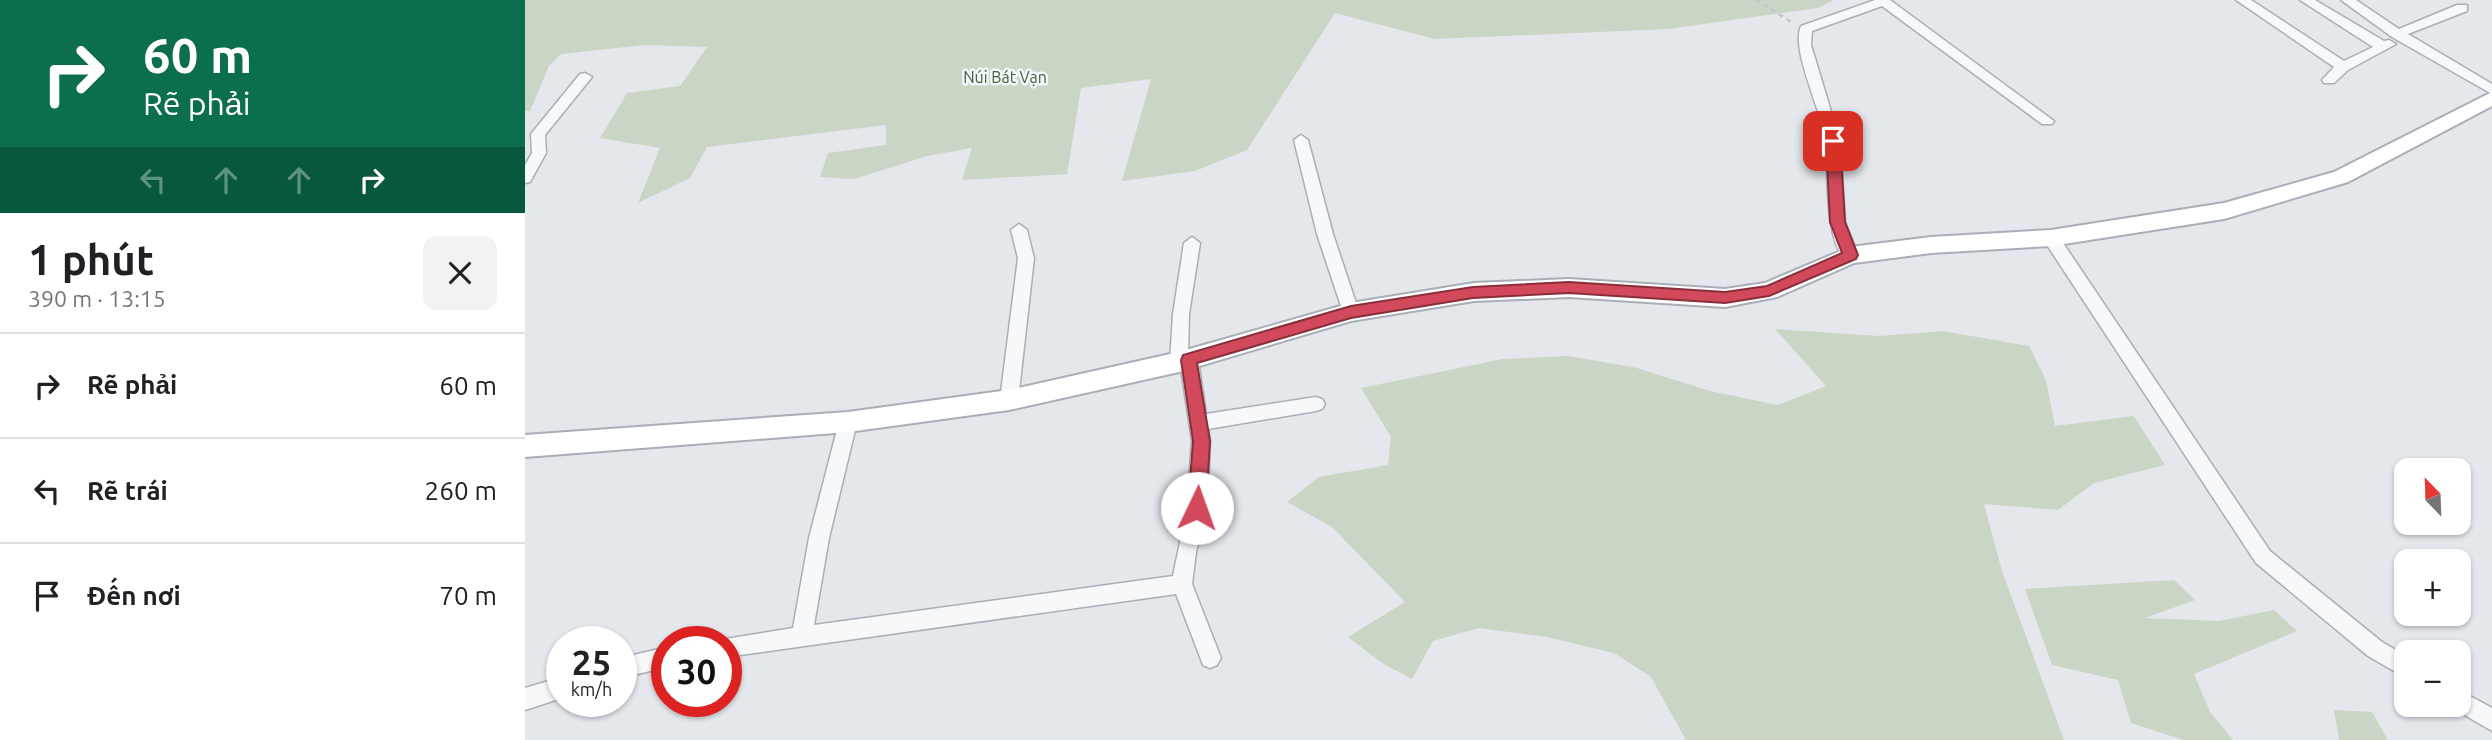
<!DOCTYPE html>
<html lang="vi">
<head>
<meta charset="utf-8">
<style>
	body { margin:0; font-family:Ubuntu,sans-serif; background:#f2f2f2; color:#202124; height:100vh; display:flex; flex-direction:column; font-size:26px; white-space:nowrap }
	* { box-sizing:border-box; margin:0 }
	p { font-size:23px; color:#757577 }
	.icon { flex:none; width:38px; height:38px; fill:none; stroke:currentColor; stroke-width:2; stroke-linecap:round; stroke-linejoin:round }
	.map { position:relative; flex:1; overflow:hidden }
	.sheet { display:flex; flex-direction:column; background:#fff; width:525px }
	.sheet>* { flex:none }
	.top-card { background:#0b6e4f; color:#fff; overflow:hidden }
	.needle { width:46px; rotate:337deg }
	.fabs { position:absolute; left:1869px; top:458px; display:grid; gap:14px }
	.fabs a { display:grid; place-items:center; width:77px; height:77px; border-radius:14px; background:#fff; box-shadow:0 2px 5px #0004; font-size:35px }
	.speed { position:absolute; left:21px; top:626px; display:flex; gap:14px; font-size:35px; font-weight:700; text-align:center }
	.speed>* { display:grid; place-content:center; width:91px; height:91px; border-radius:50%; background:#fff; box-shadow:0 2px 5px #0004; line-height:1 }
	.speed small { font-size:18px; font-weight:400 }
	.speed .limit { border:10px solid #d22; background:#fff; color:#111 }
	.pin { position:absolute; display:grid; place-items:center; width:60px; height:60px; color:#fff; margin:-30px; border-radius:14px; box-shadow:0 4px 10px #0006 }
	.me { position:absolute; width:77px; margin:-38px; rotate:3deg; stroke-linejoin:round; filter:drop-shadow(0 0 5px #0008) }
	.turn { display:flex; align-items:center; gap:24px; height:147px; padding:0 28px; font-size:32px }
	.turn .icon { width:91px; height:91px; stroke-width:2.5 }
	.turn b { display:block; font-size:49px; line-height:60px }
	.lanes { display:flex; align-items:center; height:66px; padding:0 28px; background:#0003; justify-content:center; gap:35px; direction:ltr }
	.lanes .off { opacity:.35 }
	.round { display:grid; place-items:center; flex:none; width:74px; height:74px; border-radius:14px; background:#f2f2f2 }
	.overview { display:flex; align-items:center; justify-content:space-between; height:119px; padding:0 28px }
	h1 { font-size:42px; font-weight:600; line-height:52px }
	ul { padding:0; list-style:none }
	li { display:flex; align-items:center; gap:21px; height:105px; padding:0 28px; border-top:2px solid #e0e0e0 }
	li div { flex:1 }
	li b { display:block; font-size:26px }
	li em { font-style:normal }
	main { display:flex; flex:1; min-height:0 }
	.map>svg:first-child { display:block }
	.green { fill:#c9d6c5 }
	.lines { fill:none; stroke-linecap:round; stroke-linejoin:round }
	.minor-casing { stroke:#a9aeb7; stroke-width:3 }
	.secondary-casing { stroke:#a9aeb7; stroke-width:4 }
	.path { stroke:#c2c5cb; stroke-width:2.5; stroke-dasharray:4.5 4.5; stroke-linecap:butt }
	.minor { fill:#f7f8fa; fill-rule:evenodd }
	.secondary { fill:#fff; fill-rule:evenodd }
	.route { fill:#d1495b; stroke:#882f3b; stroke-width:2 }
	.labels { text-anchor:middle; stroke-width:5; stroke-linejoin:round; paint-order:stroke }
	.far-park-label { font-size:16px; fill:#3f6138; stroke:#f4f6f9 }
</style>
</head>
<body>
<main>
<section class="sheet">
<div class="top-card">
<div class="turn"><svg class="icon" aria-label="right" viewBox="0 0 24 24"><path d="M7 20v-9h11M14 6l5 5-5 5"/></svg><div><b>60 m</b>Rẽ phải</div></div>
<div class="lanes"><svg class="icon off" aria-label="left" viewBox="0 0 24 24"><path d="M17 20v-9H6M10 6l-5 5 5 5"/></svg><svg class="icon off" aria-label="ahead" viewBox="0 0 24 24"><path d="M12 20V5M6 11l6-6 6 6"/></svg><svg class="icon off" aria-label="ahead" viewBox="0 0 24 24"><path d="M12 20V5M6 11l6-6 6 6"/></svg><svg class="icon" aria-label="right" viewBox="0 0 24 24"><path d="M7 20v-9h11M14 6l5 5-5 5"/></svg></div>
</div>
<div class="overview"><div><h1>1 phút</h1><p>390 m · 13:15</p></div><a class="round"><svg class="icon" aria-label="close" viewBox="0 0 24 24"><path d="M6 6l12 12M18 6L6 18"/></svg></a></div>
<ul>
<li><svg class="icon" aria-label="right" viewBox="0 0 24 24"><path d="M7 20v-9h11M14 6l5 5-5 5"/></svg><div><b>Rẽ phải</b></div><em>60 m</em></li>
<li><svg class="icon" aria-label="left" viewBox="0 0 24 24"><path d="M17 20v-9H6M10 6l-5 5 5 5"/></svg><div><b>Rẽ trái</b></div><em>260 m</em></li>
<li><svg class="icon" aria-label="arrive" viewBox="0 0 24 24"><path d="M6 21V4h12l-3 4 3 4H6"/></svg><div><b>Đến nơi</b></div><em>70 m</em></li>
</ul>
</section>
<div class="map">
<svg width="1967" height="740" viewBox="0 0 1967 740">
	<rect width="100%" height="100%" fill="#e4e7ec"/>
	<!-- green -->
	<g class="green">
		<path d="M0,0H1309L1293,8L1143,29L910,39L810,13L722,150L670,171L597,181L626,79L556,88L542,174L437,180L447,148L402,156L329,179L295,177L303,153L361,145V125L182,147L165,178L113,203L135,148L75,138L102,93L155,86L182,47L120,45L36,54L24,66L5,111H0Z"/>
		<path d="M1250,329L1354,336L1418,331L1504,346L1521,380L1530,426L1609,416L1640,465L1569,483L1533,510L1459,504L1477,571L1539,740H1161L1126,677L1089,653L1022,637L954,628L908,641L887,679L857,663L823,637L880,602L807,527L762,502L794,477L863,465L866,437L836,388L978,359L1044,356L1112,368L1185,391L1253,405L1301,386Z"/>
		<path d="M1649,580L1670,600L1620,618L1694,621L1749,610L1772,631L1669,674L1685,712L1708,740H1658L1606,723L1593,680L1527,665L1500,589Z"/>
		<path d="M1809,710L1847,712L1863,740H1814Z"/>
	</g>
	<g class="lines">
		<defs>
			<g id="minor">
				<path d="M1350,0H1365L1529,121L1527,124H1517L1357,6L1287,31L1286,45L1315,141L1320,222L1333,255L1325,261C1299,253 1303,168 1301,145C1299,114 1265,51 1276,26Z"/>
				<path d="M1711,0H1726L1819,61L1848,47L1775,0H1790L1859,41L1864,40L1871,44L1823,70L1809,83H1799L1797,80L1809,67Z"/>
				<path d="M1816,0H1831L1874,29L1932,5H1942V11L1883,34L1967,84V94L1867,37Z"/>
				<path d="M60,73L67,77L20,135L21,153L5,182L0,183V165L7,153L6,134L55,74Z"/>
				<path d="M776,135L783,140L808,234L834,312L826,318L818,312L792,234L769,140Z"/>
				<path d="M494,224L502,230L509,258L493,400L490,405L484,407L478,405L475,400L493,258L486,230Z"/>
				<path d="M1526,232L1532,234L1745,551L1857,642L1881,656V678L1843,656L1731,563L1520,242L1518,238L1520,234Z"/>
				<path d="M667,237L675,243L664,314L663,354L670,355L673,360L681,414L791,397L797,399L800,404L797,409L791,411L683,429L685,441L682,508L671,552L667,584L696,658L692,665L685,668L678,665L651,594L201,657V642H193L194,640L268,628L284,538L314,422L317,417L323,415L329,417L332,422L304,538L289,625L648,576L662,508L667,441L656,368L648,367L645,362L648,314L659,243Z"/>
				<path d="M142,647V667L96,678V658Z"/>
				<path d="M37,677V698L0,710V688Z"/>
				<path d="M1934,690L1967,708V731L1926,707L1925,705H1934Z"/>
			</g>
			<path id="secondary" d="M1967,92V106L1823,182L1699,219L1526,246L1406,253L1329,263L1252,297L1200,307L1044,297L949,301L826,321L654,372L484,410L323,432L0,457V435L323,412L484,390L654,352L826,303L949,283L1044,279L1200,289L1240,283L1325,247L1406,237L1526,230L1699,203L1809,172Z"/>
		</defs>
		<!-- minor casing -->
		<use href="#minor" class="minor-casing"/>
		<!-- secondary casing -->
		<use href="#secondary" class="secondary-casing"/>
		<!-- path -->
		<path class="path" d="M1231,0L1268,23"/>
		<!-- minor -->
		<use href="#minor" class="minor"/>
		<!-- secondary -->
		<use href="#secondary" class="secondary"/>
	</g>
	<!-- route -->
	<path class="route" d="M1308,137L1315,141L1320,222L1333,255L1331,259L1244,296L1200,303L1044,293L948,298L826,318L672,363L685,441L681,508L678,513L672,515L666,513L663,508L668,441L656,360L658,355L826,306L948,287L1044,282L1200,292L1242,286L1317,253L1305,222L1301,141Z"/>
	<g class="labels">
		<!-- far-park labels -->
		<g class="far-park-label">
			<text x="480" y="83">Núi Bát Vạn</text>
		</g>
	</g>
</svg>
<div class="fabs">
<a><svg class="needle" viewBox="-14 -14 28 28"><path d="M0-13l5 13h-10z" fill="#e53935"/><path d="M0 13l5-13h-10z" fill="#757577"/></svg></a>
<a>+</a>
<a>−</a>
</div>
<div class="speed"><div>25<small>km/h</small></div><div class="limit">30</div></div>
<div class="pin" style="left:1308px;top:141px;background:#d93025"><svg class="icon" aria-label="arrive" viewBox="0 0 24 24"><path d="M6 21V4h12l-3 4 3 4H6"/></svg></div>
<svg class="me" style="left:672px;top:508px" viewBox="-20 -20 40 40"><circle r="19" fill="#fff"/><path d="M0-13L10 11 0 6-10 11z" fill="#d1495b"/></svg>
</div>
</main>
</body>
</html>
